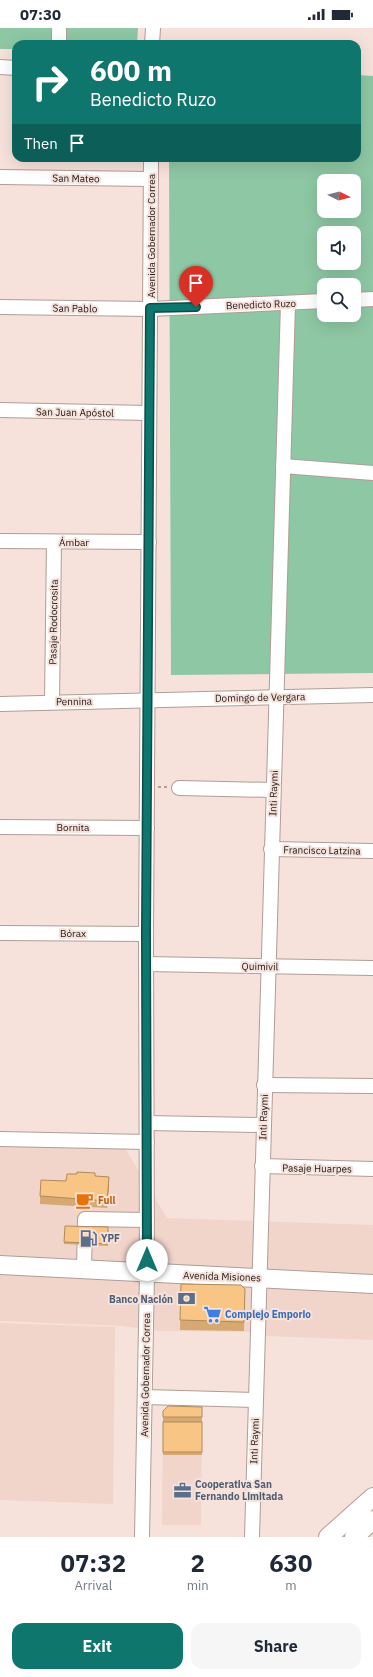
<!DOCTYPE html>
<html lang="en">
<head>
<meta charset="utf-8">
<style>
	body { margin:0; font-family:"IBM Plex Sans",sans-serif; background:#f6f6f7; color:#1f2937; height:100vh; display:flex; flex-direction:column; font-size:15px; white-space:nowrap }
	* { box-sizing:border-box; margin:0 }
	p { font-size:13px; color:#747a83 }
	.icon { flex:none; width:22px; height:22px; fill:none; stroke:currentColor; stroke-width:2; stroke-linecap:round; stroke-linejoin:round }
	.map { position:relative; height:1509px; overflow:hidden }
	.sheet { display:flex; flex-direction:column; background:#fff; flex:1 }
	.sheet>* { flex:none }
	.guide { position:absolute; left:12px; top:12px; width:349px; height:122px; border-radius:12px; box-shadow:0 4px 16px #0002; background:#0f766e; color:#fff; overflow:hidden }
	.needle { width:26px; rotate:96deg }
	.controls { position:absolute; left:317px; top:146px; display:grid; gap:8px }
	.controls a { display:grid; place-items:center; width:44px; height:44px; border-radius:8px; background:#fff; box-shadow:0 4px 16px #0002; font-size:20px }
	.pin { position:absolute; display:grid; place-items:center; width:34px; height:34px; color:#fff; margin:-41px -17px; border-radius:50% 50% 50% 0; rotate:-45deg; box-shadow:0 0 4px #0007 }
	.pin .icon { rotate:45deg }
	.me { position:absolute; width:44px; margin:-22px; rotate:0deg; stroke-linejoin:round; filter:drop-shadow(0 0 3px #0008) }
	.turn { display:flex; align-items:center; gap:14px; height:84px; padding:0 12px; font-size:18px }
	.turn .icon { width:52px; height:52px; stroke-width:2.5 }
	.turn b { display:block; font-size:28px; line-height:34px }
	.then { display:flex; align-items:center; height:38px; padding:0 12px; background:#0003; gap:8px; font-size:15px }
	.eta { display:flex; justify-content:space-evenly; align-items:center; height:68px; text-align:center }
	.eta b { font-size:24px; font-weight:800; line-height:28px }
	.button { display:flex; gap:8px; margin-top:auto; padding:8px 12px }
	.button a { flex:1; height:46px; border-radius:12px; background:#0f766e; color:#fff; font-size:16px; font-weight:800; line-height:46px; text-align:center }
	.button a+a { background:#f6f6f7; color:#1f2937 }
	.status { display:flex; justify-content:space-between; align-items:center; height:28px; padding:0 20px; background:#fff; direction:ltr }
	.status svg { height:11px; fill:currentColor }
	.map>svg:first-child { display:block }
	.built { fill:#f1d5ca }
	.green { fill:#8ec7a3; fill-rule:evenodd }
	.lines { fill:none; stroke-linecap:round; stroke-linejoin:round }
	.minor-casing { stroke:#b09d96; stroke-width:16 }
	.major-casing { stroke:#b09d96; stroke-width:20 }
	.path { stroke:#b09f9a; stroke-width:2; stroke-dasharray:3 3; stroke-linecap:butt }
	.minor { stroke:#fff; stroke-width:14 }
	.major { stroke:#fff; stroke-width:18 }
	.wall { fill:#d6a972 }
	.shaded-wall { fill:#ae8a5c }
	.building { fill:#f9c584; stroke:#ae8a5c }
	.route-casing { stroke:#0a4d48; stroke-width:10 }
	.route { stroke:#0f766e; stroke-width:7 }
	.labels { text-anchor:middle; stroke-width:4; stroke-linejoin:round; paint-order:stroke }
	.street-label { font-size:10px; fill:#1e1715; stroke:#f7e2db }
	.food-label { font-size:10px; font-weight:bold; fill:#c56008; stroke:#f7e2db; text-anchor:start }
	.service-label { font-size:10px; font-weight:bold; fill:#4e5e75; stroke:#f7e2db; text-anchor:start }
	.shop-label { font-size:10px; font-weight:bold; fill:#366cbe; stroke:#f7e2db; text-anchor:start }
</style>
</head>
<body>
<div class="status"><b>07:30</b><svg viewBox="0 0 49 12"><path d="M0 12V9h3v3zM5 12V6h3v6zM10 12V3h3v9zM15 12V0h3v12zM26 1h20v11H26zM47 4h2v5h-2z"/></svg></div>
<div class="map">
<svg width="373" height="1509" viewBox="0 0 373 1509">
	<rect width="100%" height="100%" fill="#f7e2db"/>
	<!-- built -->
	<g class="built">
		<path d="M0,1117L125,1120L167,1190L373,1197V1312L265,1308L249,1304L160,1303L123,1298L0,1293Z"/>
		<path d="M0,1295L115,1299L113,1476L0,1472Z"/>
		<path d="M168,1386H202L201,1497H162L163,1390Z"/>
	</g>
	<!-- green -->
	<g class="green">
		<path d="M0,0H138L137,16H16V21H0Z"/>
		<path d="M357,47L373,48V645L171,647L169,130H357ZM324,153H354V183H324ZM324,205H354V235H324ZM324,257H354V287H324Z"/>
	</g>
	<g class="lines">
		<defs>
			<g id="minor">
				<path d="M59,16V0"/>
				<path d="M152,16L153,0"/>
				<path d="M0,39L16,40"/>
				<path d="M0,149L151,151"/>
				<path d="M354,272L373,271"/>
				<path d="M0,279L150,281L324,273"/>
				<path d="M0,382L149,385"/>
				<path d="M283,438L373,445"/>
				<path d="M0,513L149,514"/>
				<path d="M52,674L54,514"/>
				<path d="M0,676L373,667"/>
				<path d="M179,760L273,762"/>
				<path d="M0,799L147,800"/>
				<path d="M271,821L373,823"/>
				<path d="M0,905L146,906"/>
				<path d="M146,936L373,940"/>
				<path d="M264,1057L373,1058"/>
				<path d="M147,1095L263,1097"/>
				<path d="M0,1111L147,1114"/>
				<path d="M262,1138L373,1141"/>
				<path d="M84,1241L85,1191L147,1192"/>
				<path d="M145,1369L255,1372"/>
				<path d="M142,1509L147,1245L146,906L151,130"/>
				<path d="M252,1509L288,275"/>
			</g>
			<g id="major">
				<path d="M0,1237L373,1256"/>
				<path d="M328,1509L373,1469"/>
				<path d="M354,1509L373,1492"/>
			</g>
		</defs>
		<!-- minor casing -->
		<use href="#minor" class="minor-casing"/>
		<!-- major casing -->
		<use href="#major" class="major-casing"/>
		<!-- path -->
		<path class="path" d="M158,759H168"/>
		<!-- minor -->
		<use href="#minor" class="minor"/>
		<!-- major -->
		<use href="#major" class="major"/>
	</g>
	<!-- wall -->
	<g class="wall">
		<path d="M95,1148L109,1156L107,1180L40,1176V1168L66,1153Z"/>
		<path d="M108,1199V1218L64,1216V1214Z"/>
		<path d="M181,1256L245,1261L244,1303L180,1302Z"/>
		<path d="M202,1379V1427H163V1383Z"/>
	</g>
	<!-- shaded-wall -->
	<path class="shaded-wall" d="M109,1149V1156L107,1180V1173Z"/>
	<!-- building -->
	<g class="building">
		<path d="M77,1144L95,1145V1148L109,1149L107,1173L40,1168L41,1152L66,1153L67,1146H77Z"/>
		<path d="M65,1198L108,1199V1216L64,1214Z"/>
		<path d="M181,1256L241,1257L245,1261L244,1294L180,1292Z"/>
		<path d="M168,1378L202,1379V1389H163V1383Z"/>
		<rect x="163" y="1394" width="39" height="30"/>
	</g>
	<g class="lines">
		<defs>
			<path id="route" d="M147,1232L146,906L150,280L196,279"/>
		</defs>
		<!-- route casing -->
		<use href="#route" class="route-casing"/>
		<!-- route -->
		<use href="#route" class="route"/>
	</g>
	<!-- icons -->
	<defs>
		<symbol id="cafe-bare" viewBox="-9 -9 18 18"><path d="M-5.5-4.5H6V0H3Q3 3.5 0 3.5H-2.5Q-5.5 3.5-5.5 0ZM3-3.2v2h1.7v-2ZM-6 4.5H4V6H-6Z" fill="#e8710a" stroke="#f7e2db" stroke-width="2.5" paint-order="stroke"/></symbol>
		<symbol id="fuel-bare" viewBox="-9 -9 18 18"><path d="M-5.5-6h7V0h2V4h1.3V-2.5L3-4.5l.8-.8L6-3V5H2.5V1h-1V6h-7ZM-4.2-4.7v3.2H.2V-4.7Z" fill="#5c6f8a" stroke="#f7e2db" stroke-width="2.5" paint-order="stroke"/></symbol>
		<symbol id="bank-bare" viewBox="-9 -9 18 18"><path d="M-6-4H6V4H-6ZM0-2.3a2.3 2.3 0 1 0 0 4.6a2.3 2.3 0 1 0 0-4.6Z" fill="#5c6f8a" stroke="#f7e2db" stroke-width="2.5" paint-order="stroke"/></symbol>
		<symbol id="supermarket-bare" viewBox="-9 -9 18 18"><path d="M-6-5.5h2.5l.6 2H6L4.5 2H-2.5L-4.4-4H-6ZM-1.5 3.2a1.3 1.3 0 1 0 .1 0ZM3 3.2a1.3 1.3 0 1 0 .1 0Z" fill="#3f7fe0" stroke="#f7e2db" stroke-width="2.5" paint-order="stroke"/></symbol>
		<symbol id="office-bare" viewBox="-9 -9 18 18"><path d="M-6-3h4V-5.5h4V-3h4V5H-6ZM-1-4.5V-3h2v-1.5ZM-6 0V1H6V0Z" fill="#5c6f8a" stroke="#f7e2db" stroke-width="2.5" paint-order="stroke"/></symbol>
	</defs>
	<g fill-rule="evenodd">
		<use href="#cafe-bare" x="72" y="1160" width="25" height="25"/>
		<use href="#fuel-bare" x="76" y="1198" width="25" height="25"/>
		<use href="#bank-bare" x="174" y="1258" width="25" height="25"/>
		<use href="#supermarket-bare" x="200" y="1274" width="25" height="25"/>
		<use href="#office-bare" x="170" y="1450" width="25" height="25"/>
	</g>
	<g class="labels">
		<!-- street labels -->
		<g class="street-label">
			<text transform="translate(76 150) rotate(1)" y="4">San Mateo</text>
			<text transform="translate(151 208) rotate(-90)" y="4">Avenida Gobernador Correa</text>
			<text transform="translate(261 276) rotate(-2)" y="4">Benedicto Ruzo</text>
			<text transform="translate(75 280) rotate(1)" y="4">San Pablo</text>
			<text transform="translate(75 384) rotate(1)" y="4">San Juan Apóstol</text>
			<text x="74" y="518">Ámbar</text>
			<text transform="translate(53 594) rotate(-89)" y="4">Pasaje Rodocrosita</text>
			<text transform="translate(260 669) rotate(-1)" y="4">Domingo de Vergara</text>
			<text transform="translate(74 673) rotate(-1)" y="4">Pennina</text>
			<text transform="translate(273 765) rotate(-88)" y="4">Inti Raymi</text>
			<text x="73" y="803">Bornita</text>
			<text transform="translate(322 822) rotate(1)" y="4">Francisco Latzina</text>
			<text x="73" y="909">Bórax</text>
			<text transform="translate(260 938) rotate(1)" y="4">Quimivil</text>
			<text transform="translate(263 1089) rotate(-88)" y="4">Inti Raymi</text>
			<text transform="translate(317 1140) rotate(1)" y="4">Pasaje Huarpes</text>
			<text transform="translate(222 1248) rotate(2)" y="4">Avenida Misiones</text>
			<text transform="translate(145 1347) rotate(-89)" y="4">Avenida Gobernador Correa</text>
			<text transform="translate(254 1413) rotate(-88)" y="4">Inti Raymi</text>
		</g>
		<!-- food labels -->
		<g class="food-label">
			<text x="98" y="1176">Full</text>
		</g>
		<!-- service labels -->
		<g class="service-label">
			<text x="101" y="1214">YPF</text>
			<text x="173" y="1275" text-anchor="end">Banco Nación</text>
			<text x="195" y="1460">Cooperativa San<tspan x="195" dy="12">Fernando Limitada</tspan></text>
		</g>
		<!-- shop labels -->
		<g class="shop-label">
			<text x="225" y="1290">Complejo Emporio</text>
		</g>
	</g>
</svg>
<div class="controls">
<a><svg class="needle" viewBox="-14 -14 28 28"><path d="M0-13l5 13h-10z" fill="#e53935"/><path d="M0 13l5-13h-10z" fill="#747a83"/></svg></a>
<a><svg class="icon" aria-label="sound" viewBox="0 0 24 24"><path d="M4 9h4l5-4v14l-5-4H4zM17 9q2 3 0 6"/></svg></a>
<a><svg class="icon" aria-label="search" viewBox="0 0 24 24"><circle cx="10" cy="10" r="6"/><path d="M15 15l6 6"/></svg></a>
</div>
<div class="pin" style="left:196px;top:279px;background:#d93025"><svg class="icon" aria-label="arrive" viewBox="0 0 24 24"><path d="M6 21V4h12l-3 4 3 4H6"/></svg></div>
<svg class="me" style="left:147px;top:1232px" viewBox="-20 -20 40 40"><circle r="19" fill="#fff"/><path d="M0-13L10 11 0 6-10 11z" fill="#0f766e"/></svg>
<div class="guide">
<div class="turn"><svg class="icon" aria-label="right" viewBox="0 0 24 24"><path d="M7 20v-9h11M14 6l5 5-5 5"/></svg><div><b>600 m</b>Benedicto Ruzo</div></div>
<div class="then">Then<svg class="icon" aria-label="arrive" viewBox="0 0 24 24"><path d="M6 21V4h12l-3 4 3 4H6"/></svg></div>
</div>
</div>
<section class="sheet">
<div class="eta">
<div><b>07:32</b><p>Arrival</p></div>
<div><b>2</b><p>min</p></div>
<div><b>630</b><p>m</p></div>
</div>
<div class="button"><a>Exit</a><a>Share</a></div>
</section>
</body>
</html>
